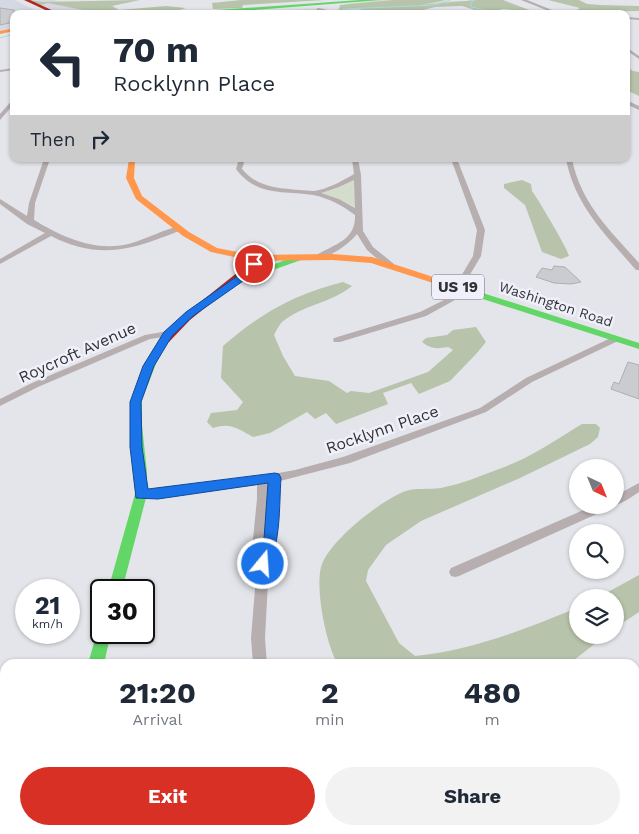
<!DOCTYPE html>
<html lang="en">
<head>
<meta charset="utf-8">
<style>
	body { margin:0; font-family:"Work Sans",sans-serif; background:#f2f2f3; color:#1f2937; height:100vh; display:flex; flex-direction:column; font-size:19px; white-space:nowrap }
	* { box-sizing:border-box; margin:0 }
	p { font-size:16px; color:#747a83 }
	.icon { flex:none; width:28px; height:28px; fill:none; stroke:currentColor; stroke-width:2; stroke-linecap:round; stroke-linejoin:round }
	.map { position:relative; flex:1; overflow:hidden }
	.side { position:absolute; left:0px; top:659px; width:640px; height:176px; display:flex; flex-direction:column; background:#fff; border-radius:15px 15px 0 0; box-shadow:0 1px 4px #0004 }
	.side>* { flex:none }
	.top-card { position:absolute; left:10px; top:10px; width:620px; height:152px; border-radius:10px; box-shadow:0 1px 4px #0004; background:#fff; color:#1f2937; overflow:hidden }
	.needle { width:32px; rotate:137deg }
	.fabs { position:absolute; left:569px; top:459px; display:grid; gap:10px }
	.fabs a { display:grid; place-items:center; width:55px; height:55px; border-radius:50%; background:#fff; box-shadow:0 1px 4px #0004; font-size:25px }
	.speed { position:absolute; left:15px; top:579px; display:flex; gap:10px; font-size:25px; font-weight:700; text-align:center }
	.speed>* { display:grid; place-content:center; width:65px; height:65px; border-radius:50%; background:#fff; box-shadow:0 1px 4px #0004; line-height:1 }
	.speed small { font-size:12px; font-weight:400 }
	.speed .limit { border:2px solid #111; border-radius:8px; background:#fff; color:#111 }
	.pin { position:absolute; display:grid; place-items:center; width:42px; height:42px; color:#fff; margin:-21px; border:2px solid #fff; border-radius:50%; box-shadow:0 1px 5px #0007 }
	.me { position:absolute; width:55px; margin:-28px; rotate:18deg; stroke-linejoin:round; filter:drop-shadow(0 0 4px #0008) }
	.turn { display:flex; align-items:center; gap:18px; height:105px; padding:0 20px; font-size:22px }
	.turn .icon { width:65px; height:65px; stroke-width:2.5 }
	.turn b { display:block; font-size:35px; line-height:42px }
	.then { display:flex; align-items:center; height:48px; padding:0 20px; background:#0003; gap:10px; font-size:19px }
	.eta { display:flex; justify-content:space-evenly; align-items:center; height:85px; text-align:center }
	.eta b { font-size:30px; font-weight:700; line-height:35px }
	.cta { display:flex; gap:10px; margin-top:auto; padding:10px 20px }
	.cta a { flex:1; height:58px; border-radius:30px; background:#d93025; color:#fff; font-size:20px; font-weight:700; line-height:58px; text-align:center }
	.cta a+a { background:#f2f2f3; color:#1f2937 }
	.map>svg:first-child { display:block }
	.built { fill:#d5d7e2 }
	.green { fill:#d4ddcc }
	.forest { fill:#b7c3aa }
	.lines { fill:none; stroke-linecap:round; stroke-linejoin:round }
	.stream { stroke:#a8dbe2; stroke-width:1 }
	.building { fill:#cbccd0; stroke:#aeafb2 }
	.street { fill:#b6aeaf; fill-rule:evenodd }
	.fast { fill:#63d668; fill-rule:evenodd }
	.slow { fill:#ff974d; fill-rule:evenodd }
	.jam { fill:#b3261e; fill-rule:evenodd }
	.route { fill:#1a73e8; stroke:#114b97 }
	.labels { text-anchor:middle; stroke-width:5; stroke-linejoin:round; paint-order:stroke }
	.far-street-label { font-size:14px; fill:#313235; stroke:#eff0f9 }
	.shield { fill:#eff0f9; stroke:#6a6b70; stroke-width:1 }
	.shield-label { font-size:15px; font-weight:bold; fill:#313235 }
	.street-label { font-size:16px; fill:#313235; stroke:#eff0f9 }
</style>
</head>
<body>
<div class="map">
<svg width="639" height="834" viewBox="0 0 639 834">
	<rect width="100%" height="100%" fill="#e4e5ea"/>
	<!-- built -->
	<g class="built">
		<path d="M0,0H14L44,14H14V27L0,31Z"/>
		<path d="M26,0H53L103,13L58,14Z"/>
	</g>
	<!-- green -->
	<g class="green">
		<path d="M383,0L393,1H476L400,11L398,8L358,13L335,11L345,4Z"/>
		<path d="M323,8L330,11L326,14H268L267,11Z"/>
		<path d="M355,179V207L337,198L318,193L340,187Z"/>
	</g>
	<!-- forest -->
	<g class="forest">
		<path d="M29,0L42,2L140,0L112,6L119,10L166,6L186,8L177,11L103,14L48,3L41,5Z"/>
		<path d="M241,0H324L243,5L242,8L213,9L212,3Z"/>
		<path d="M393,0H446L421,5L477,0H503L532,11L502,9L498,11L514,14H488L462,6L435,7L408,14H366L360,9L339,10L340,5Z"/>
		<path d="M548,0H579L587,4L601,5L639,6V11L574,12L580,8Z"/>
		<path d="M626,66L633,71L639,72V96L626,90Z"/>
		<path d="M522,180L531,184L532,191C538,199 569,251 569,256L561,259L542,252L525,205L504,188V184Z"/>
		<path d="M343,282L352,286C331,303 303,305 282,322C279,325 276,331 274,335L283,356L295,376L329,381L347,393L351,391L369,393L428,372L453,350L448,347C437,349 431,349 422,342L426,338L447,335L453,330L476,327L486,342L477,353L450,381L419,394L411,383L383,393L388,404L336,424L326,413L315,419L307,412L270,433L253,437C238,429 231,422 213,428L207,422L211,413L237,410L243,402L221,378L223,346C261,313 295,294 343,282Z"/>
		<path d="M582,424H596L600,428L598,437L590,444L520,478L421,521L386,545L368,570L366,581L399,643L415,656C471,651 525,629 577,608L578,635H606L569,664H338C326,646 314,584 322,564C332,539 378,503 403,492C415,487 428,490 441,488C450,486 461,483 470,480C487,473 506,467 523,459C543,449 562,436 582,424Z"/>
		<path d="M639,575V612L615,628V598L599,597Z"/>
	</g>
	<g class="lines">
		<!-- stream -->
		<g class="stream">
			<path d="M468,0L473,1L470,5L472,7L500,14"/>
			<path d="M343,9L435,5L450,0"/>
			<path d="M286,14L309,10"/>
			<path d="M0,38L14,34"/>
		</g>
	</g>
	<!-- building -->
	<g class="building">
		<path d="M0,8L14,10V22L0,25Z"/>
		<path d="M554,266L565,267L581,282L571,284L554,283L536,277L542,268L552,270Z"/>
		<path d="M628,362L639,365V399L611,389L614,382L619,384Z"/>
	</g>
	<g class="lines">
		<!-- street -->
		<g class="street">
			<path d="M521,0H527L562,14H556Z"/>
			<path d="M318,8L332,11L330,14L314,12Z"/>
			<path d="M626,17L639,18V20L626,19Z"/>
			<path d="M626,47L639,56V59L626,50Z"/>
			<path d="M14,68V70L0,72V70Z"/>
			<path d="M14,98V104L0,120V114Z"/>
			<path d="M626,100L639,106V110L626,104Z"/>
			<path d="M44,159H50L35,203L34,220C64,238 97,253 132,243C148,238 163,230 179,226L183,228C176,233 166,236 158,239C119,254 88,255 51,236L0,264V259L45,233L27,224L0,204V199L27,216L29,203Z"/>
			<path d="M239,159H245L242,169C257,187 277,188 299,190C304,190 309,191 314,191C328,189 342,181 354,174L352,159H358L361,175L363,231L373,247L394,264V268H388L367,250L357,234C350,243 330,258 318,258V254C336,244 356,239 355,215C343,206 329,198 313,195C283,190 257,197 236,169ZM354,180L355,208L339,199L321,193L339,187Z"/>
			<path d="M451,159H457L485,230L481,256L465,283L464,295L426,316L340,342H334L333,340L334,338L420,312L456,294L457,283L473,256L477,230Z"/>
			<path d="M566,159H572C581,204 610,230 639,263V270H636C606,235 575,206 566,159Z"/>
			<path d="M168,331L172,334L171,336L150,339L38,387L0,406V399L32,383L145,335Z"/>
			<path d="M615,336L618,337L619,339L618,341L532,382L486,412L350,463L280,481L277,539L269,563L265,638L267,664H253L251,638L257,564L253,539L257,499V485L158,498L137,497L135,494L137,491L158,490L262,476L295,470L343,457L480,408L526,378Z"/>
			<path d="M639,483V492C631,497 623,504 614,505L615,496Z"/>
			<path d="M595,505H612L610,508L459,576L455,577L451,576L449,572L451,568Z"/>
			<path d="M639,707V721L635,723V709Z"/>
			<rect x="278" y="830" width="16" height="4"/>
		</g>
		<!-- fast -->
		<g class="fast">
			<path d="M360,0H381L243,11L241,12L159,14Z"/>
			<path d="M298,255L302,258L301,260L248,279L245,280L241,277Z"/>
			<path d="M464,287L639,343V349L461,292V288Z"/>
			<path d="M165,337L170,340L159,356L142,400V426L147,472V494L122,590H108L135,494V472L130,426L132,400L149,356L161,338Z"/>
			<path d="M101,626V632H111L104,664H88L97,632Z"/>
		</g>
		<!-- slow -->
		<g class="slow">
			<path d="M14,28V31L0,34V31Z"/>
			<path d="M129,159H135L134,178L142,196L189,232L217,248L253,255L332,254L372,257L467,288L469,290L467,292H461L371,263L332,260L253,261L211,252L183,236L136,199L126,178Z"/>
		</g>
		<!-- jam -->
		<g class="jam">
			<path d="M24,0H30L60,14H54Z"/>
			<path d="M258,256L262,259L238,281L190,320L169,342H161L160,340L161,338L183,316Z"/>
			<path d="M47,830H65L64,834H46Z"/>
		</g>
	</g>
	<!-- route -->
	<path class="route" d="M254,261L259,264L243,281L193,316L172,336L154,366L141,402L142,447L148,489L275,473L279,474L281,478C279,508 281,540 268,568L263,570L258,568L256,564L264,539L268,483L158,499L136,498L130,447V402L143,366L164,332L186,312L236,277Z"/>
	<g class="labels">
		<!-- far-street labels -->
		<g class="far-street-label">
			<text transform="translate(556 304) rotate(18)" y="5">Washington Road</text>
		</g>
		<!-- shield labels -->
		<rect class="shield" x="432" y="274.5" width="52" height="25" rx="4"/>
		<g class="shield-label">
			<text x="458" y="292">US 19</text>
		</g>
		<!-- street labels -->
		<g class="street-label">
			<text transform="translate(77 352) rotate(-24)" y="6">Roycroft Avenue</text>
			<text transform="translate(382 429) rotate(-19)" y="6">Rocklynn Place</text>
		</g>
	</g>
</svg>
<div class="fabs">
<a><svg class="needle" viewBox="-14 -14 28 28"><path d="M0-13l5 13h-10z" fill="#e53935"/><path d="M0 13l5-13h-10z" fill="#747a83"/></svg></a>
<a><svg class="icon" aria-label="search" viewBox="0 0 24 24"><circle cx="10" cy="10" r="6"/><path d="M15 15l6 6"/></svg></a>
<a><svg class="icon" aria-label="layers" viewBox="0 0 24 24"><path d="M12 4l9 5-9 5-9-5zM3 14l9 5 9-5"/></svg></a>
</div>
<div class="speed"><div>21<small>km/h</small></div><div class="limit">30</div></div>
<div class="pin" style="left:254px;top:264px;background:#d93025"><svg class="icon" aria-label="arrive" viewBox="0 0 24 24"><path d="M6 21V4h12l-3 4 3 4H6"/></svg></div>
<svg class="me" style="left:263px;top:564px" viewBox="-20 -20 40 40"><circle r="17" fill="#1a73e8" stroke="#fff" stroke-width="3"/><path d="M0-11L8 9 0 5-8 9z" fill="#fff"/></svg>
<div class="top-card">
<div class="turn"><svg class="icon" aria-label="left" viewBox="0 0 24 24"><path d="M17 20v-9H6M10 6l-5 5 5 5"/></svg><div><b>70 m</b>Rocklynn Place</div></div>
<div class="then">Then<svg class="icon" aria-label="right" viewBox="0 0 24 24"><path d="M7 20v-9h11M14 6l5 5-5 5"/></svg></div>
</div>
<section class="side">
<div class="eta">
<div><b>21:20</b><p>Arrival</p></div>
<div><b>2</b><p>min</p></div>
<div><b>480</b><p>m</p></div>
</div>
<div class="cta"><a>Exit</a><a>Share</a></div>
</section>
</div>
</body>
</html>
